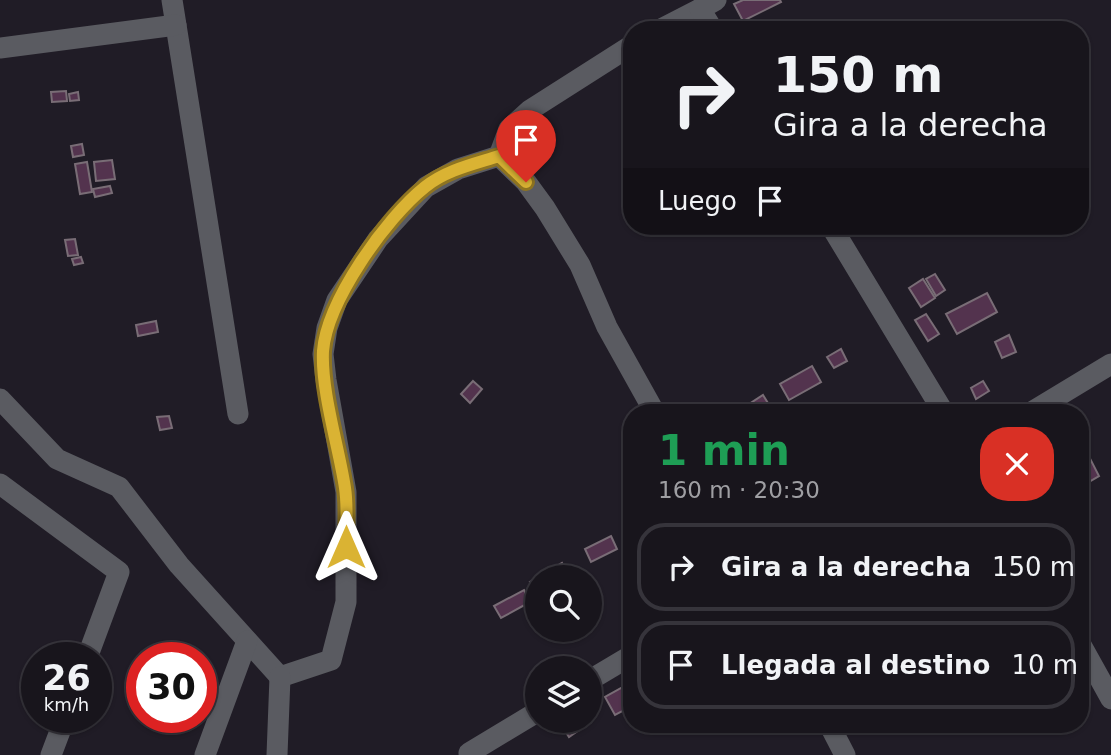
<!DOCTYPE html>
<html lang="es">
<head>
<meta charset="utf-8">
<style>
	body { margin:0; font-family:"DejaVu Sans",sans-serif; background:#252229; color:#f1f3f6; height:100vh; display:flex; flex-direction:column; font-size:26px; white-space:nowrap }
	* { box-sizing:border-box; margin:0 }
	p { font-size:23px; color:#9f9fa3 }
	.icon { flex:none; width:38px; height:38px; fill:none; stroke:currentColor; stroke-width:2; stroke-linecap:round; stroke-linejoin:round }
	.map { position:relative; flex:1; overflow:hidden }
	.side { position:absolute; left:623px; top:404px; width:466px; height:329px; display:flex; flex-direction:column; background:#18151c; border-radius:28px; box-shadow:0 2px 5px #0004,0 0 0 2px #36343b }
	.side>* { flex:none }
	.hud { position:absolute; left:623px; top:21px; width:466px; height:214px; border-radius:28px; box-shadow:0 2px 5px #0004,0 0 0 2px #36343b; background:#18151c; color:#f1f3f6; overflow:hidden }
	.fabs { position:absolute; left:525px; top:565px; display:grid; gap:14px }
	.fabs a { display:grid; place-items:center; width:77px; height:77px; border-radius:50%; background:#18151c; box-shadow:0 2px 5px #0004,0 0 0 2px #36343b; font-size:35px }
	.speed { position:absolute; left:21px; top:642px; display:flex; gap:14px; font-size:35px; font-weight:700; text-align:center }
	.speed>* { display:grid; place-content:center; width:91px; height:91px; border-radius:50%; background:#18151c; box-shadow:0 2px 5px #0004,0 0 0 2px #36343b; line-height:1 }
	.speed small { font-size:18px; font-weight:400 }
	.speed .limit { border:10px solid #d22; background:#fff; color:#111 }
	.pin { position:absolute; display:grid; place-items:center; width:60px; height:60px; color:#fff; margin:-72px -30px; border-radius:50% 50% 50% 0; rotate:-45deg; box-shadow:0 0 7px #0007 }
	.pin .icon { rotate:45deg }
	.me { position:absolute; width:77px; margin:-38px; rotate:0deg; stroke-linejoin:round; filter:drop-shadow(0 0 5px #0008) }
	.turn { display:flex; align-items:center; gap:24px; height:147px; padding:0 35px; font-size:32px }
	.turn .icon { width:91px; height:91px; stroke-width:2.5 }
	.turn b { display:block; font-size:49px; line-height:60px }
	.then { display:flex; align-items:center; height:66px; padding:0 35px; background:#0003; gap:14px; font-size:26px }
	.round { display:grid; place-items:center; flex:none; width:74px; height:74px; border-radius:28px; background:#252229 }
	.overview { display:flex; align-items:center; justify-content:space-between; height:119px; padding:0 35px }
	h1 { font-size:42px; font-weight:700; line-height:52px; color:#1e9e55 }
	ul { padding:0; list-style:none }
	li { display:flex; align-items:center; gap:21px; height:88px; margin:0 14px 10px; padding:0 21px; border:4px solid #36343b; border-radius:28px }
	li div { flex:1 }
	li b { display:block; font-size:26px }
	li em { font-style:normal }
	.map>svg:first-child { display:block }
	.building { fill:#53334e; stroke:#796d76; stroke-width:2 }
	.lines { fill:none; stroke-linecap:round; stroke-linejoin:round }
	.minor { stroke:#5a5b61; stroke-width:21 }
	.route-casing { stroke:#8e7421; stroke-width:18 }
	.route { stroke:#dab333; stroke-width:12 }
</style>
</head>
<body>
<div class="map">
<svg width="1111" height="755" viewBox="0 0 1111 755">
	<rect width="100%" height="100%" fill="#201c26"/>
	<!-- building -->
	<g class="building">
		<path d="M743,0H780L781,2L743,21L734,4Z"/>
		<path d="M66,91L67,101L52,102L51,92Z"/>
		<path d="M78,92L79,100L70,101L69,94Z"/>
		<path d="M82,144L84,155L73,157L71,146Z"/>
		<path d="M112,160L115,179L96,181L94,162Z"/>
		<path d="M87,162L92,192L80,194L75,164Z"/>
		<path d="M110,186L112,193L95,197L93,189Z"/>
		<path d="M874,226H892L879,234Z"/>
		<path d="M75,239L78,255L68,256L65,240Z"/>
		<path d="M81,257L83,263L74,265L72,259Z"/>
		<path d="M935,274L945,290L936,296L926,279Z"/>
		<path d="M923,279L935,298L921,307L909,288Z"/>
		<path d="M987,293L997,312L957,334L946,314Z"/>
		<path d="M926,314L939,334L928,341L915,320Z"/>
		<path d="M156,321L158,332L138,336L136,325Z"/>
		<path d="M1009,335L1016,352L1002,358L995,342Z"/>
		<path d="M841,349L847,361L834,368L827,357Z"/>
		<path d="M812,366L821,382L789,400L780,384Z"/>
		<path d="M473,381L482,389L470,403L461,394Z"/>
		<path d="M983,381L989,391L976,399L971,388Z"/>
		<path d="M763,395L771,408L764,413H741L740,410Z"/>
		<path d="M169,416L172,428L160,430L157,417Z"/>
		<path d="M1080,439L1099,476L1087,483L1080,469Z"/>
		<path d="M611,536L617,549L591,562L585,549Z"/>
		<path d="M562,563L570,578H537Z"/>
		<path d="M537,578V595L530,582Z"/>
		<path d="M524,590L530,602L501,618L494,606Z"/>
		<path d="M632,682V706L615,715L605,697Z"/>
		<path d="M569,721H578L582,728L569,737L562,726Z"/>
	</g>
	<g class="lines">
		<!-- minor -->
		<g class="minor">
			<path d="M172,0L238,414"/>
			<path d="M659,30L700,9"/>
			<path d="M713,30L700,9L716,0"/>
			<path d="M0,48L176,25"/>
			<path d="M499,156L526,182L545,208L580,265L607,327L655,413"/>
			<path d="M499,156L509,129L530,110L632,45"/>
			<path d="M831,226L944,413"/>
			<path d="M0,399L57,459L119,487L179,565L280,677L331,660L346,602V492L326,380L323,354L327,328L337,300L378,239L426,187L458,169L499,156"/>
			<path d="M1030,413L1111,364"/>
			<path d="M0,484L119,572L87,658"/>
			<path d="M1080,643L1111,699"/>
			<path d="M590,680L632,655"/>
			<path d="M829,724L845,755"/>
			<path d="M469,753L537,712"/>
			<path d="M51,755L65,718"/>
			<path d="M205,755L247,641"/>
			<path d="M277,755L280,677"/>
		</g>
	</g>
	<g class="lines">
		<defs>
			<path id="route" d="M346,547C346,528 348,507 345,488C339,448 321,391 323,351C327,301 386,218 425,187C446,170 474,164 499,156L526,182"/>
		</defs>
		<!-- route casing -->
		<use href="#route" class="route-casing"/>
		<!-- route -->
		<use href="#route" class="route"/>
	</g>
</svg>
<div class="fabs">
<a><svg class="icon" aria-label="search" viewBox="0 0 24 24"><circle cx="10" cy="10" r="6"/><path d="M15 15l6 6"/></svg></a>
<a><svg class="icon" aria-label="layers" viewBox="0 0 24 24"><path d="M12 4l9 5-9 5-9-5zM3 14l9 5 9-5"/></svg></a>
</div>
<div class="speed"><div>26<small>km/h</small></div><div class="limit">30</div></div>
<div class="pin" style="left:526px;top:182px;background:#d93025"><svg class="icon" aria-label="arrive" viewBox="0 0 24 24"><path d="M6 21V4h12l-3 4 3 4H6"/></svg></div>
<svg class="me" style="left:346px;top:547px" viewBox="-20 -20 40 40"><path d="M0-17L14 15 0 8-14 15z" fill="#dab333" stroke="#fff" stroke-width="4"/></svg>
<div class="hud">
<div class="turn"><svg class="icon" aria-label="right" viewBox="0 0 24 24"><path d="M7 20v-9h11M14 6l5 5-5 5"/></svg><div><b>150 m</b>Gira a la derecha</div></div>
<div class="then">Luego<svg class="icon" aria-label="arrive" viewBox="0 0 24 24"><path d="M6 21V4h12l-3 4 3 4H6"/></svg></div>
</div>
<section class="side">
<div class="overview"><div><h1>1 min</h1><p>160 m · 20:30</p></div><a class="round" style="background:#d93025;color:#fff"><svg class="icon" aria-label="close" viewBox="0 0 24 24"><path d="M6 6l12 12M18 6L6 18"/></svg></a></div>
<ul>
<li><svg class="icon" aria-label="right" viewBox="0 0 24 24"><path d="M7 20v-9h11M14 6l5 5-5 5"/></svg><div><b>Gira a la derecha</b></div><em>150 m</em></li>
<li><svg class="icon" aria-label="arrive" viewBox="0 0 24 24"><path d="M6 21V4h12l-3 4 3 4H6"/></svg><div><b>Llegada al destino</b></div><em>10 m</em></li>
</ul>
</section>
</div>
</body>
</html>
